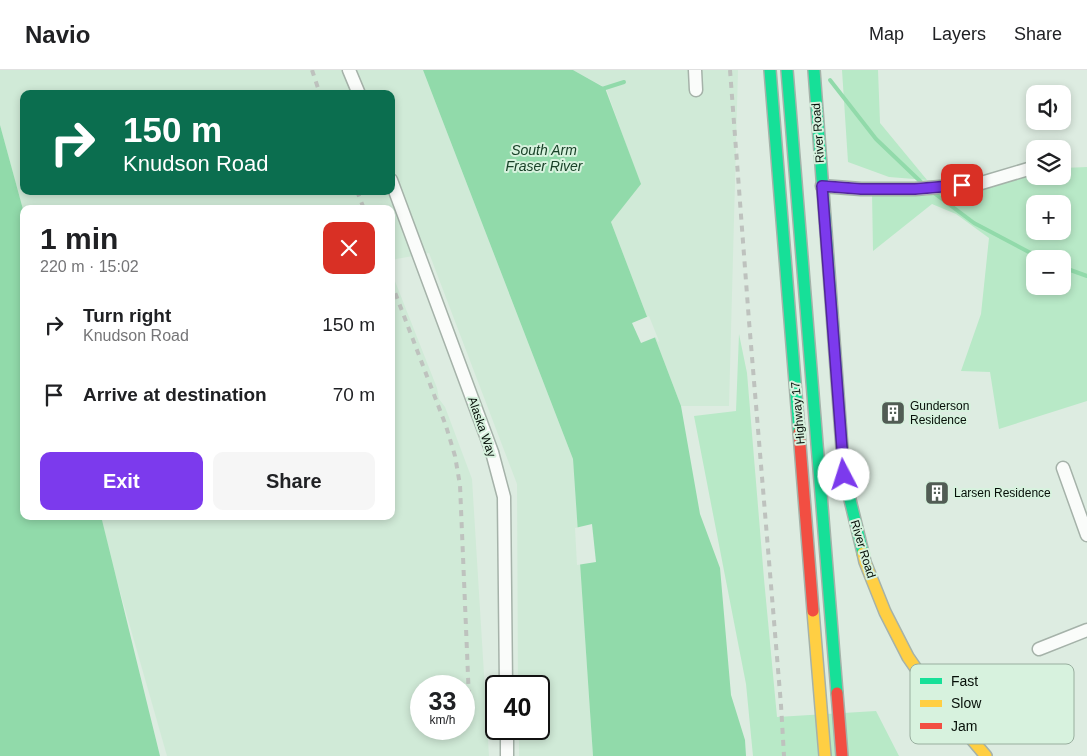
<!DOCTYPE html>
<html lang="en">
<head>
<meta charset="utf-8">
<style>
	body { margin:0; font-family:Arial,sans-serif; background:#f6f6f6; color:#202124; height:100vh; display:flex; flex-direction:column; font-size:19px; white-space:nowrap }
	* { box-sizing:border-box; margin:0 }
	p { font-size:16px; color:#757577 }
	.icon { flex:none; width:28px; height:28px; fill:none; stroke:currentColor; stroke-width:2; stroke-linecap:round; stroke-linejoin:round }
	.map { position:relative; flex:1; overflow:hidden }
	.drawer { position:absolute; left:20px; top:135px; width:375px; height:315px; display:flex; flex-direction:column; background:#fff; border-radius:10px; box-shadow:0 2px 8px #0003 }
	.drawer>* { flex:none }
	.top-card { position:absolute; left:20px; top:20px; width:375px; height:105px; border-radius:10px; box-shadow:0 2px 8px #0003; background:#0b6e4f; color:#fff; overflow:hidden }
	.controls { position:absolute; left:1026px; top:15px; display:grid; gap:10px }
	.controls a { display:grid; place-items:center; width:45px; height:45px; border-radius:10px; background:#fff; box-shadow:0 2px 8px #0003; font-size:25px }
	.speed { position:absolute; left:410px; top:605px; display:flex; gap:10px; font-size:25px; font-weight:700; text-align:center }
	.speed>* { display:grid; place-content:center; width:65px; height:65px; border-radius:50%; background:#fff; box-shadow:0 2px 8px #0003; line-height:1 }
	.speed small { font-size:12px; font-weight:400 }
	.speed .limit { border:2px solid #111; border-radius:8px; background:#fff; color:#111 }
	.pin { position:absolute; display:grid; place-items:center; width:42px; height:42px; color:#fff; margin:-21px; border-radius:10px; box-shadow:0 2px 8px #0006 }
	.me { position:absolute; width:55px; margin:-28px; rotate:355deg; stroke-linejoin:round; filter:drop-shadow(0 0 4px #0008) }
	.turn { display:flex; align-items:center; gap:18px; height:105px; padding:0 20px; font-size:22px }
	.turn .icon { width:65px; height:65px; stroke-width:2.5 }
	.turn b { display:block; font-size:35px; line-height:42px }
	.round { display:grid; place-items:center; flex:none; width:52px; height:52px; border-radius:10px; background:#f6f6f6 }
	.summary { display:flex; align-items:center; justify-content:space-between; height:85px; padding:0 20px }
	h1 { font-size:30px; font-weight:700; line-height:38px }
	.primary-button { display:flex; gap:10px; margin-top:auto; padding:10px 20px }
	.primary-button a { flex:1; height:58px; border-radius:10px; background:#7c3aed; color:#fff; font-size:20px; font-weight:700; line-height:58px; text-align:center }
	.primary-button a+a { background:#f6f6f6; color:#202124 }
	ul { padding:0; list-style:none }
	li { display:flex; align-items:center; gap:15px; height:70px; padding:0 20px }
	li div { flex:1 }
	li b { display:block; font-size:19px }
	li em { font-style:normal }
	header { display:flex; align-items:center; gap:30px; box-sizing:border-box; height:70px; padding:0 25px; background:#fff; border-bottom:1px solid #e0e0e0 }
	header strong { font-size:24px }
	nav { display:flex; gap:28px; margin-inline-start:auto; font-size:18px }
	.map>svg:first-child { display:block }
	.built { fill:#d0ead7; fill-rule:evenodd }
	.green { fill:#b8e9c7; fill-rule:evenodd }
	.water { fill:#91daaa }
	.pier { fill:#ddece1 }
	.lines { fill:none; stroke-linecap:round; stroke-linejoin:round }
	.stream { stroke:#91daaa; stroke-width:4 }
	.street-casing { stroke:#a5b2a9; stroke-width:15 }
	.fast-casing { stroke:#a5b2a9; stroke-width:14 }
	.slow-casing { stroke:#a5b2a9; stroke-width:14 }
	.jam-casing { stroke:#a5b2a9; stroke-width:14 }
	.street { stroke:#fafcfa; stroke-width:12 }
	.fast { stroke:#16e098; stroke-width:11 }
	.slow { stroke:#ffcf43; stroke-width:11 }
	.jam { stroke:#f24e42; stroke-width:11 }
	.rail { stroke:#bec2be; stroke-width:4; stroke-dasharray:6 6; stroke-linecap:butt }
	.route-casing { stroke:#51269a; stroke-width:12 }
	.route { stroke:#7c3aed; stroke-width:9 }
	.labels { text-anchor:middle; stroke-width:4; stroke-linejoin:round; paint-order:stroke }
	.street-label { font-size:12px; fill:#060f08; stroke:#d7f2de }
	.poi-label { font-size:12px; fill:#060f08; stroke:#d7f2de; text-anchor:start }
	.water-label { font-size:14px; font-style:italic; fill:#194128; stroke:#d7f2de }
	.key { fill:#d7f2de; stroke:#98ae9e; stroke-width:1 }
	.key-label { font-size:14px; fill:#060f08 }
</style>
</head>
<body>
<header>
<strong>Navio</strong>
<nav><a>Map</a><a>Layers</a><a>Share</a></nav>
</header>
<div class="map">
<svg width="1087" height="686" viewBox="0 0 1087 686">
	<rect width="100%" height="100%" fill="#ddece1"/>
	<!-- built -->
	<g class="built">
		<path d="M0,0H423L573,389L593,686H519V659H539V616H518L517,414L429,183L391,190V139H24V143L0,55ZM24,24H391V121H24Z"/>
		<path d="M573,0H738L729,336H681L611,152L640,114L606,18Z"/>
		<path d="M391,201L437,318L439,329L445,337L472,409L489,686H167L111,490L101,446H391ZM421,616H464V659H421Z"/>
	</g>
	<!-- green -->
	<g class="green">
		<path d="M842,0H878L880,53L927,110L889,107L848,92Z"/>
		<path d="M1087,97V331L999,359L990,302L961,301L981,244L989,168L956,144L932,134L873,181L872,122L926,126L1035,102V106H1062L1063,98ZM1035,134H1062V161H1035ZM1035,189H1062V216H1035Z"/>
		<path d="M739,264L747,303L764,509L777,647L876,641L899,686H753L746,614L694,346L736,341Z"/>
	</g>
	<!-- water -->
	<g class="water">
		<path d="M423,0H573L605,18L641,114L611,152L681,336L700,444L720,498L731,625L745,670L746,686H593L573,389Z"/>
		<path d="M0,55L24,143V446H101L160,686H0Z"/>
	</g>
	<!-- pier -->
	<g class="pier">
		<path d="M649,246L659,271L658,272L656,267L641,273L632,253Z"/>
		<path d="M592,454L596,492L577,495L575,458Z"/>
	</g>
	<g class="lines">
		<!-- stream -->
		<g class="stream">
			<path d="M830,10L876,69L921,112"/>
			<path d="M602,19L624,12"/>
			<path d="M934,123L974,153L1042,189"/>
			<path d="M1062,197L1087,206"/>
		</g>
		<defs>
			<g id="street">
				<path d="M349,0L359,24"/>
				<path d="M695,0L696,20"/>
				<path d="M391,110L492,382L504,427L506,616"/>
				<path d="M822,116L861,119H915L978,114L1035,97"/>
				<path d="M1063,398L1087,465"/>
				<path d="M1039,579L1087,560"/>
				<path d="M507,659V686"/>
			</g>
			<g id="fast">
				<path d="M770,0L799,362"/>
				<path d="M787,0L837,623"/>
				<path d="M814,0L844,405L863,483"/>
			</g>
			<g id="slow">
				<path d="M863,483L865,492L885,542L908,587L935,626L986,686"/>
				<path d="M813,541L825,686"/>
			</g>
			<g id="jam">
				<path d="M799,362L813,541"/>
				<path d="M837,623L842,686"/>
			</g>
		</defs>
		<!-- street casing -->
		<use href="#street" class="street-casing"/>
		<!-- fast casing -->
		<use href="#fast" class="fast-casing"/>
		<!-- slow casing -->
		<use href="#slow" class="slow-casing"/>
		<!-- jam casing -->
		<use href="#jam" class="jam-casing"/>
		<!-- street -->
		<use href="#street" class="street"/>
		<!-- fast -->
		<use href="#fast" class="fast"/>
		<!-- slow -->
		<use href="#slow" class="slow"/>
		<!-- jam -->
		<use href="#jam" class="jam"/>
		<!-- rail -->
		<g class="rail">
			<path d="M312,0L320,24"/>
			<path d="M730,0L749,251L781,635L784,686"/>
			<path d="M357,121L364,139"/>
			<path d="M391,212L446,356L455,386L460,415L470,653"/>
		</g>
	</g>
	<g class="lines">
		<defs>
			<path id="route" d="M844,405L822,116L861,119H915L962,115"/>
		</defs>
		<!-- route casing -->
		<use href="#route" class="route-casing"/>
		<!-- route -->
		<use href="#route" class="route"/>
	</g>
	<!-- icons -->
	<defs>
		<symbol id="building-square" viewBox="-11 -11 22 22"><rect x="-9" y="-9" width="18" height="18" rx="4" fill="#515c54" stroke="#d7f2de"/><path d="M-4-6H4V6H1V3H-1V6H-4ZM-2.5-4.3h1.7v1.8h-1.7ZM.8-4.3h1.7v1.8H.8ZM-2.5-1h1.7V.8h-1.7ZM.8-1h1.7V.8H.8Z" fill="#fff"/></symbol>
	</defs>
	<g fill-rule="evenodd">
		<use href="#building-square" x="879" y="329" width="28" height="28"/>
		<use href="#building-square" x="923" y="409" width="28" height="28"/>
	</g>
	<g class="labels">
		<!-- street labels -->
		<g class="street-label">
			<text transform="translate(818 63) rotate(-94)" y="4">River Road</text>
			<text transform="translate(798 343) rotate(-95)" y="4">Highway 17</text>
			<text transform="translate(482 357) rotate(71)" y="4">Alaska Way</text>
			<text transform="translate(863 479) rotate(73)" y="4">River Road</text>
		</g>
		<!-- poi labels -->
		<g class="poi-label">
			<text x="910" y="340">Gunderson<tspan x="910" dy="14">Residence</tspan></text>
			<text x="954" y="427">Larsen Residence</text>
		</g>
		<!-- water labels -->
		<g class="water-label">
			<text x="544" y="85">South Arm<tspan x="544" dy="16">Fraser River</tspan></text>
		</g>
	</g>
	<!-- legend -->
	<rect x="910" y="594" width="164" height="80" rx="8" class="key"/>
	<rect x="920" y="608" width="22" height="6" fill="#16e098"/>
	<rect x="920" y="630" width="22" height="7" fill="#ffcf43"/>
	<rect x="920" y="653" width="22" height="6" fill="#f24e42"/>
	<g class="key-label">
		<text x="951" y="616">Fast</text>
		<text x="951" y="638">Slow</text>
		<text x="951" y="661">Jam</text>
	</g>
</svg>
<div class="controls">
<a><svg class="icon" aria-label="sound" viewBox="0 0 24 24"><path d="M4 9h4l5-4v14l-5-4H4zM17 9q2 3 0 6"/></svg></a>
<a><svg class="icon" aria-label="layers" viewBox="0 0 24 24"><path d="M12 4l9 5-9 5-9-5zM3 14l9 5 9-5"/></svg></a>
<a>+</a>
<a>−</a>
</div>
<div class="speed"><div>33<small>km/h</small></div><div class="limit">40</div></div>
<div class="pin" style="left:962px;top:115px;background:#d93025"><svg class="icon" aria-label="arrive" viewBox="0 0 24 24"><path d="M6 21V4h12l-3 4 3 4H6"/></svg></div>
<svg class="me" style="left:844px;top:405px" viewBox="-20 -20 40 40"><circle r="19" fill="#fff"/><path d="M0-13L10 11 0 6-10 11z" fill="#7c3aed"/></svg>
<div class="top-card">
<div class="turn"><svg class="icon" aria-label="right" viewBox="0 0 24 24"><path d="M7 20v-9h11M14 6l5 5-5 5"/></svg><div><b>150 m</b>Knudson Road</div></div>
</div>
<section class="drawer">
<div class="summary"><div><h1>1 min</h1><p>220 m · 15:02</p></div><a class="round" style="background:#d93025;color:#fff"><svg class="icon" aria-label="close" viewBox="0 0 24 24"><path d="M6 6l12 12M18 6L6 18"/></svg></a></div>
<ul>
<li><svg class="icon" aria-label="right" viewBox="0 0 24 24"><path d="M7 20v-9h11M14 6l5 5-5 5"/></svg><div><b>Turn right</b><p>Knudson Road</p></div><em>150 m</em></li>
<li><svg class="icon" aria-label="arrive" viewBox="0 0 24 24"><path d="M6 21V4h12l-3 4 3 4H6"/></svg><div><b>Arrive at destination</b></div><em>70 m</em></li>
</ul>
<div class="primary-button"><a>Exit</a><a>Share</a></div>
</section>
</div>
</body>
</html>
